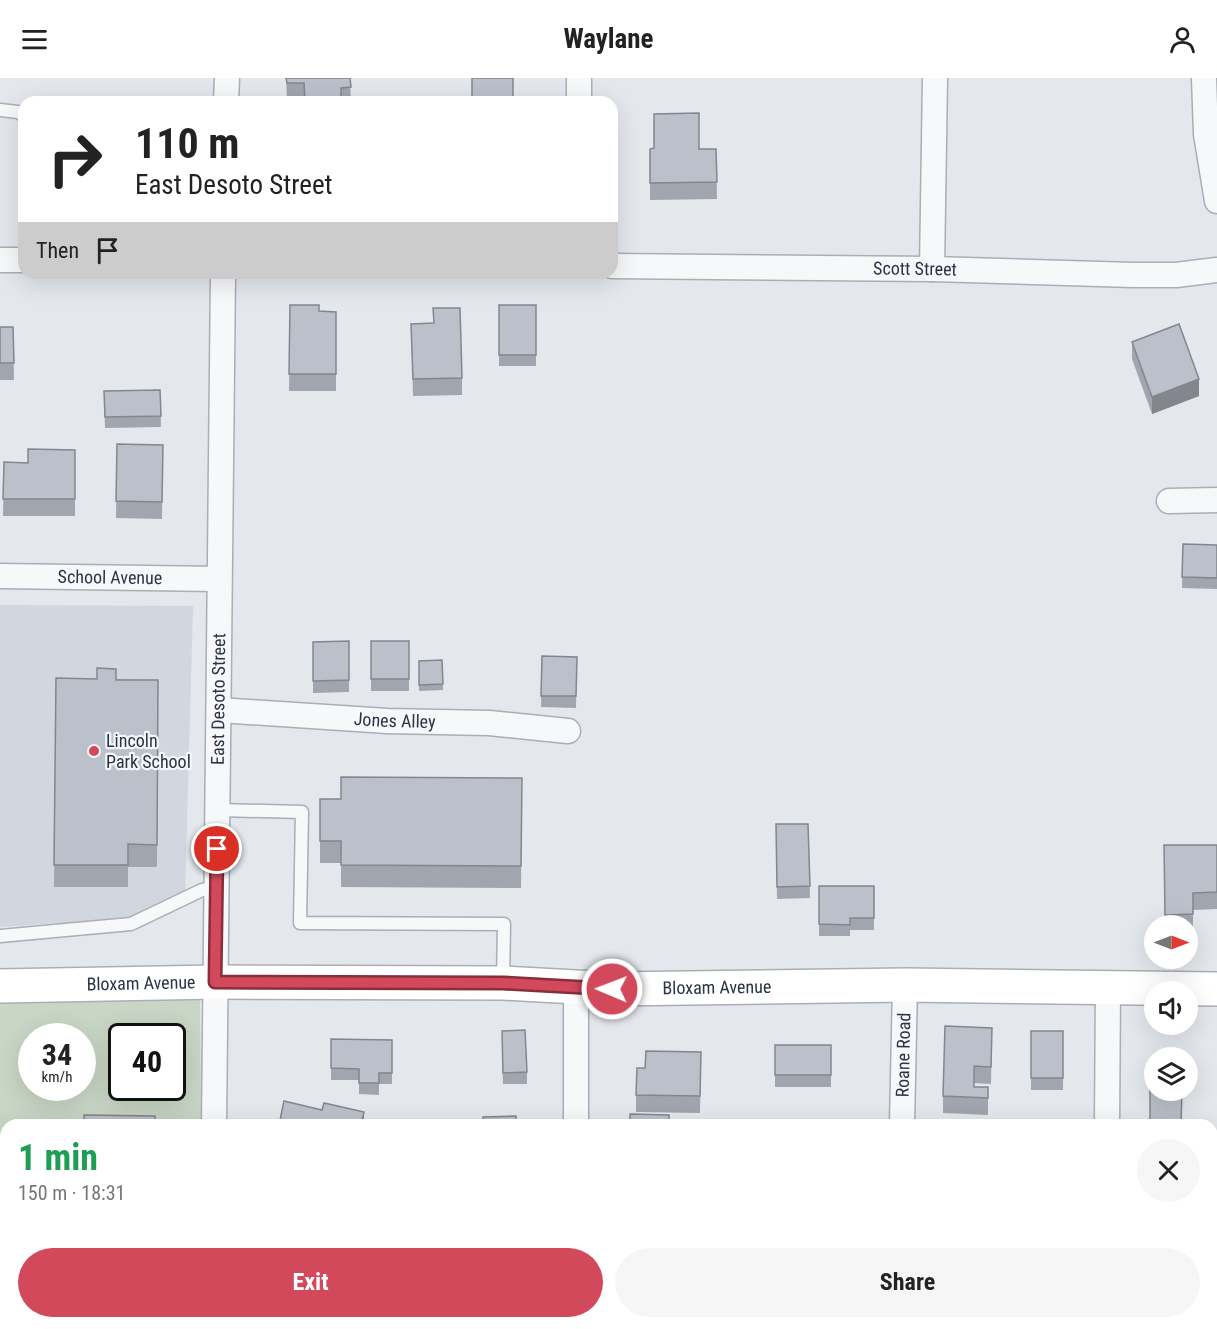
<!DOCTYPE html>
<html lang="en">
<head>
<meta charset="utf-8">
<style>
	body { margin:0; font-family:"Roboto Condensed",sans-serif; background:#f6f6f6; color:#222; height:100vh; display:flex; flex-direction:column; font-size:22px; white-space:nowrap }
	* { box-sizing:border-box; margin:0 }
	p { font-size:20px; color:#767676 }
	.icon { flex:none; width:33px; height:33px; fill:none; stroke:currentColor; stroke-width:2; stroke-linecap:round; stroke-linejoin:round }
	.map { position:relative; flex:1; overflow:hidden }
	.drawer { position:absolute; left:0px; top:1041px; width:1218px; height:210px; display:flex; flex-direction:column; background:#fff; border-radius:18px 18px 0 0; box-shadow:0 6px 24px #0002 }
	.drawer>* { flex:none }
	.top-card { position:absolute; left:18px; top:18px; width:600px; height:183px; border-radius:18px; box-shadow:0 6px 24px #0002; background:#fff; color:#222; overflow:hidden }
	.needle { width:39px; rotate:90deg }
	.controls { position:absolute; left:1144px; top:837px; display:grid; gap:12px }
	.controls a { display:grid; place-items:center; width:54px; height:54px; border-radius:50%; background:#fff; box-shadow:0 6px 24px #0002; font-size:30px }
	.speed { position:absolute; left:18px; top:945px; display:flex; gap:12px; font-size:30px; font-weight:700; text-align:center }
	.speed>* { display:grid; place-content:center; width:78px; height:78px; border-radius:50%; background:#fff; box-shadow:0 6px 24px #0002; line-height:1 }
	.speed small { font-size:15px; font-weight:400 }
	.speed .limit { border:3px solid #111; border-radius:9px; background:#fff; color:#111 }
	.pin { position:absolute; display:grid; place-items:center; width:51px; height:51px; color:#fff; margin:-26px; border:3px solid #fff; border-radius:50%; box-shadow:0 2px 6px #0007 }
	.me { position:absolute; width:66px; margin:-33px; rotate:271deg; stroke-linejoin:round; filter:drop-shadow(0 0 4px #0008) }
	.turn { display:flex; align-items:center; gap:21px; height:126px; padding:0 18px; font-size:27px }
	.turn .icon { width:78px; height:78px; stroke-width:2.5 }
	.turn b { display:block; font-size:42px; line-height:51px }
	.then { display:flex; align-items:center; height:57px; padding:0 18px; background:#0003; gap:12px; font-size:22px }
	.round { display:grid; place-items:center; flex:none; width:63px; height:63px; border-radius:32px; background:#f6f6f6 }
	.summary { display:flex; align-items:center; justify-content:space-between; height:102px; padding:0 18px }
	h1 { font-size:36px; font-weight:700; line-height:45px; color:#1e9e55 }
	.action { display:flex; gap:12px; margin-top:auto; padding:12px 18px }
	.action a { flex:1; height:69px; border-radius:36px; background:#d1495b; color:#fff; font-size:24px; font-weight:700; line-height:69px; text-align:center }
	.action a+a { background:#f6f6f6; color:#222 }
	header { display:flex; justify-content:space-between; align-items:center; height:78px; padding:0 18px; background:#fff; font-size:27px; font-weight:700 }
	.map>svg:first-child { display:block }
	.built { fill:#d2d6de }
	.green { fill:#c9d6c5; fill-rule:evenodd }
	.lines { fill:none; stroke-linecap:round; stroke-linejoin:round }
	.lane-casing { stroke:#a9aeb7; stroke-width:15 }
	.street-casing { stroke:#a9aeb7; stroke-width:27 }
	.secondary-casing { stroke:#a9aeb7; stroke-width:36 }
	.lane { stroke:#f7f8fa; stroke-width:12 }
	.street { stroke:#f7f8fa; stroke-width:24 }
	.secondary { stroke:#fff; stroke-width:33 }
	.wall { fill:#a1a5ae }
	.shaded-wall { fill:#83868d }
	.building { fill:#bbc0ca; stroke:#83868d; stroke-width:1.5 }
	.route-casing { stroke:#882f3b; stroke-width:15 }
	.route { stroke:#d1495b; stroke-width:10 }
	.poi-dot { fill:#d1495b; stroke:#f4f6f9; stroke-width:2 }
	.labels { text-anchor:middle; stroke-width:4.5; stroke-linejoin:round; paint-order:stroke }
	.street-label { font-size:18px; fill:#2b3445; stroke:#f4f6f9 }
	.poi-label { font-size:18px; fill:#2b3445; stroke:#f4f6f9; text-anchor:start }
</style>
</head>
<body>
<header><svg class="icon" aria-label="menu" viewBox="0 0 24 24"><path d="M4 6h16M4 12h16M4 18h16"/></svg>Waylane<svg class="icon" aria-label="person" viewBox="0 0 24 24"><circle cx="12" cy="8" r="4"/><path d="M4 21q1-7 8-7t8 7"/></svg></header>
<div class="map">
<svg width="1217" height="1251" viewBox="0 0 1217 1251">
	<rect width="100%" height="100%" fill="#e4e7ec"/>
	<!-- built -->
	<path class="built" d="M0,527L193,528L185,818L133,840L0,849Z"/>
	<!-- green -->
	<path class="green" d="M200,916L201,1047H6V1245H203V1251H0V920ZM32,958H82V1010H32ZM122,958H172V1010H122Z"/>
	<g class="lines">
		<defs>
			<g id="lane">
				<path d="M0,32L18,34L24,38"/>
				<path d="M218,732L302,734L300,845L504,846L503,905"/>
				<path d="M0,858L131,846L202,812L217,810"/>
			</g>
			<g id="street">
				<path d="M1204,0L1206,56L1217,123"/>
				<path d="M226,24L227,0"/>
				<path d="M579,24V0"/>
				<path d="M0,182H24"/>
				<path id="s1" d="M612,188L932,191L1133,197H1176L1217,192"/>
				<path d="M932,191L935,0"/>
				<path d="M1169,423L1217,422"/>
				<path id="s2" d="M0,498L219,501"/>
				<path id="s3" d="M219,632L387,643L489,645L568,653"/>
				<path d="M576,910V1047"/>
				<path id="s4" d="M214,1047L223,195"/>
				<path id="s5" d="M902,1047L905,907"/>
				<path d="M1107,1047L1108,910"/>
				<path d="M577,1245V1251"/>
				<path d="M216,1251L217,1245"/>
				<path d="M900,1251V1245"/>
				<path d="M1107,1251V1245"/>
			</g>
			<g id="secondary">
				<path id="s6" d="M0,908L215,904L503,905L612,911L905,907L1217,911"/>
			</g>
		</defs>
		<!-- lane casing -->
		<use href="#lane" class="lane-casing"/>
		<!-- street casing -->
		<use href="#street" class="street-casing"/>
		<!-- secondary casing -->
		<use href="#secondary" class="secondary-casing"/>
		<!-- lane -->
		<use href="#lane" class="lane"/>
		<!-- street -->
		<use href="#street" class="street"/>
		<!-- secondary -->
		<use href="#secondary" class="secondary"/>
	</g>
	<!-- wall -->
	<g class="wall">
		<path d="M286,0H350L351,24H304V22L287,23Z"/>
		<path d="M650,71H716L717,121L650,122Z"/>
		<path d="M290,227L319,233L336,234V313H289Z"/>
		<rect x="499" y="227" width="37" height="61"/>
		<path d="M433,245L462,300V317L413,318L411,246Z"/>
		<path d="M0,249H13L14,302H0Z"/>
		<path d="M1132,264L1199,318L1152,336L1132,281Z"/>
		<path d="M160,312L161,349L105,350L104,313Z"/>
		<path d="M117,366L163,367L162,441L116,440Z"/>
		<path d="M75,372V438H3L4,384L28,385Z"/>
		<path d="M1183,466L1217,467V511L1182,510Z"/>
		<path d="M349,563V614L313,615V564Z"/>
		<rect x="371" y="563" width="38" height="50"/>
		<path d="M542,578L577,579L576,630L541,629Z"/>
		<path d="M442,582L443,612L419,613V583Z"/>
		<path d="M56,600L158,602L157,789H128V809H54Z"/>
		<path d="M522,700L521,810L341,809V785H320V721H341Z"/>
		<path d="M776,746H808L810,820L777,821Z"/>
		<path d="M1164,767H1217V831L1193,832V853H1188V848H1165Z"/>
		<path d="M819,808H874V852H850V858H819Z"/>
		<path d="M992,950L991,1006L974,1005V1009H988V1037L943,1035V1018Z"/>
		<rect x="1031" y="953" width="32" height="59"/>
		<path d="M331,961L392,962V1006H379V1017L359,1016V1002H331Z"/>
		<path d="M502,965L527,994V1006H503Z"/>
		<rect x="775" y="967" width="56" height="42"/>
		<path d="M701,974L700,1035L636,1034V1017L645,990Z"/>
		<rect x="1212" y="1133" width="5" height="45"/>
	</g>
	<!-- shaded-wall -->
	<g class="shaded-wall">
		<path d="M1199,301V318L1152,336V319Z"/>
		<path d="M364,1034V1047H361Z"/>
	</g>
	<!-- building -->
	<g class="building">
		<path d="M286,0H350L351,9L341,10V24H305L304,5H287Z"/>
		<path d="M472,0H513V24L472,23Z"/>
		<path d="M699,35V71H716L717,104L650,105V71L654,70V36Z"/>
		<path d="M290,227H319V233L336,234V296H289Z"/>
		<rect x="499" y="227" width="37" height="50"/>
		<path d="M433,230H460L462,300L413,301L411,246L434,245Z"/>
		<path d="M1179,246L1199,301L1152,319L1132,264Z"/>
		<path d="M0,249H13L14,285H0Z"/>
		<path d="M160,312L161,338L105,339L104,313Z"/>
		<path d="M117,366L163,367L162,424L116,423Z"/>
		<path d="M28,371L75,372V421H3L4,384L28,385Z"/>
		<path d="M1183,466L1217,467V500L1182,499Z"/>
		<path d="M349,563V602L313,603V564Z"/>
		<rect x="371" y="563" width="38" height="38"/>
		<path d="M542,578L577,579L576,618H541Z"/>
		<path d="M442,582L443,606L419,607V583Z"/>
		<path d="M97,590L116,591V602H158L157,767L128,766V787H54L56,600L97,601Z"/>
		<path d="M341,699L522,700L521,788L341,787V763H320V721H341Z"/>
		<path d="M776,746H808L810,808L777,809Z"/>
		<path d="M1164,767H1217V814L1193,815V836L1165,837Z"/>
		<path d="M819,808H874V840H850V847L819,846Z"/>
		<path d="M945,948L992,950L991,989L974,988V1009H988V1020L943,1018Z"/>
		<path d="M525,952L527,994L503,995L502,953Z"/>
		<rect x="1031" y="953" width="32" height="47"/>
		<path d="M331,961L392,962V995H379V1005H359V991L331,990Z"/>
		<rect x="775" y="967" width="56" height="30"/>
		<path d="M646,973L701,974L700,1018L636,1017L637,990H645Z"/>
		<path d="M1150,1011H1155V1012H1182L1181,1047H1150Z"/>
		<path d="M284,1023L322,1032L324,1025L364,1034L361,1047H279Z"/>
		<path d="M630,1036L669,1037V1047H630Z"/>
		<path d="M84,1037L155,1038V1047H84Z"/>
		<path d="M516,1038V1047H483V1039Z"/>
		<rect x="1212" y="1133" width="5" height="33"/>
		<path d="M1020,1245H1055L1054,1251H1020Z"/>
	</g>
	<g class="lines">
		<defs>
			<path id="route" d="M217,771L215,904L503,905L612,911"/>
		</defs>
		<!-- route casing -->
		<use href="#route" class="route-casing"/>
		<!-- route -->
		<use href="#route" class="route"/>
	</g>
	<!-- markers -->
	<circle class="poi-dot" cx="94" cy="673" r="6"/>
	<g class="labels">
		<!-- street labels -->
		<g class="street-label">
			<text dy="6" stroke="none"><textPath href="#s1" startOffset="303">Scott Street</textPath></text>
			<text dy="6" stroke="none"><textPath href="#s2" startOffset="110">School Avenue</textPath></text>
			<text dy="6" stroke="none"><textPath href="#s4" startOffset="426">East Desoto Street</textPath></text>
			<text dy="6" stroke="none"><textPath href="#s3" startOffset="176">Jones Alley</textPath></text>
			<text dy="6" stroke="none"><textPath href="#s6" startOffset="141">Bloxam Avenue</textPath></text>
			<text dy="6" stroke="none"><textPath href="#s6" startOffset="717">Bloxam Avenue</textPath></text>
			<text dy="6" stroke="none"><textPath href="#s5" startOffset="70">Roane Road</textPath></text>
		</g>
		<!-- poi labels -->
		<g class="poi-label">
			<text x="106" y="669">Lincoln<tspan x="106" dy="21">Park School</tspan></text>
		</g>
	</g>
</svg>
<div class="controls">
<a><svg class="needle" viewBox="-14 -14 28 28"><path d="M0-13l5 13h-10z" fill="#e53935"/><path d="M0 13l5-13h-10z" fill="#767676"/></svg></a>
<a><svg class="icon" aria-label="sound" viewBox="0 0 24 24"><path d="M4 9h4l5-4v14l-5-4H4zM17 9q2 3 0 6"/></svg></a>
<a><svg class="icon" aria-label="layers" viewBox="0 0 24 24"><path d="M12 4l9 5-9 5-9-5zM3 14l9 5 9-5"/></svg></a>
</div>
<div class="speed"><div>34<small>km/h</small></div><div class="limit">40</div></div>
<div class="pin" style="left:217px;top:771px;background:#d93025"><svg class="icon" aria-label="arrive" viewBox="0 0 24 24"><path d="M6 21V4h12l-3 4 3 4H6"/></svg></div>
<svg class="me" style="left:612px;top:911px" viewBox="-20 -20 40 40"><circle r="17" fill="#d1495b" stroke="#fff" stroke-width="3"/><path d="M0-11L8 9 0 5-8 9z" fill="#fff"/></svg>
<div class="top-card">
<div class="turn"><svg class="icon" aria-label="right" viewBox="0 0 24 24"><path d="M7 20v-9h11M14 6l5 5-5 5"/></svg><div><b>110 m</b>East Desoto Street</div></div>
<div class="then">Then<svg class="icon" aria-label="arrive" viewBox="0 0 24 24"><path d="M6 21V4h12l-3 4 3 4H6"/></svg></div>
</div>
<section class="drawer">
<div class="summary"><div><h1>1 min</h1><p>150 m · 18:31</p></div><a class="round"><svg class="icon" aria-label="close" viewBox="0 0 24 24"><path d="M6 6l12 12M18 6L6 18"/></svg></a></div>
<div class="action"><a>Exit</a><a>Share</a></div>
</section>
</div>
</body>
</html>
